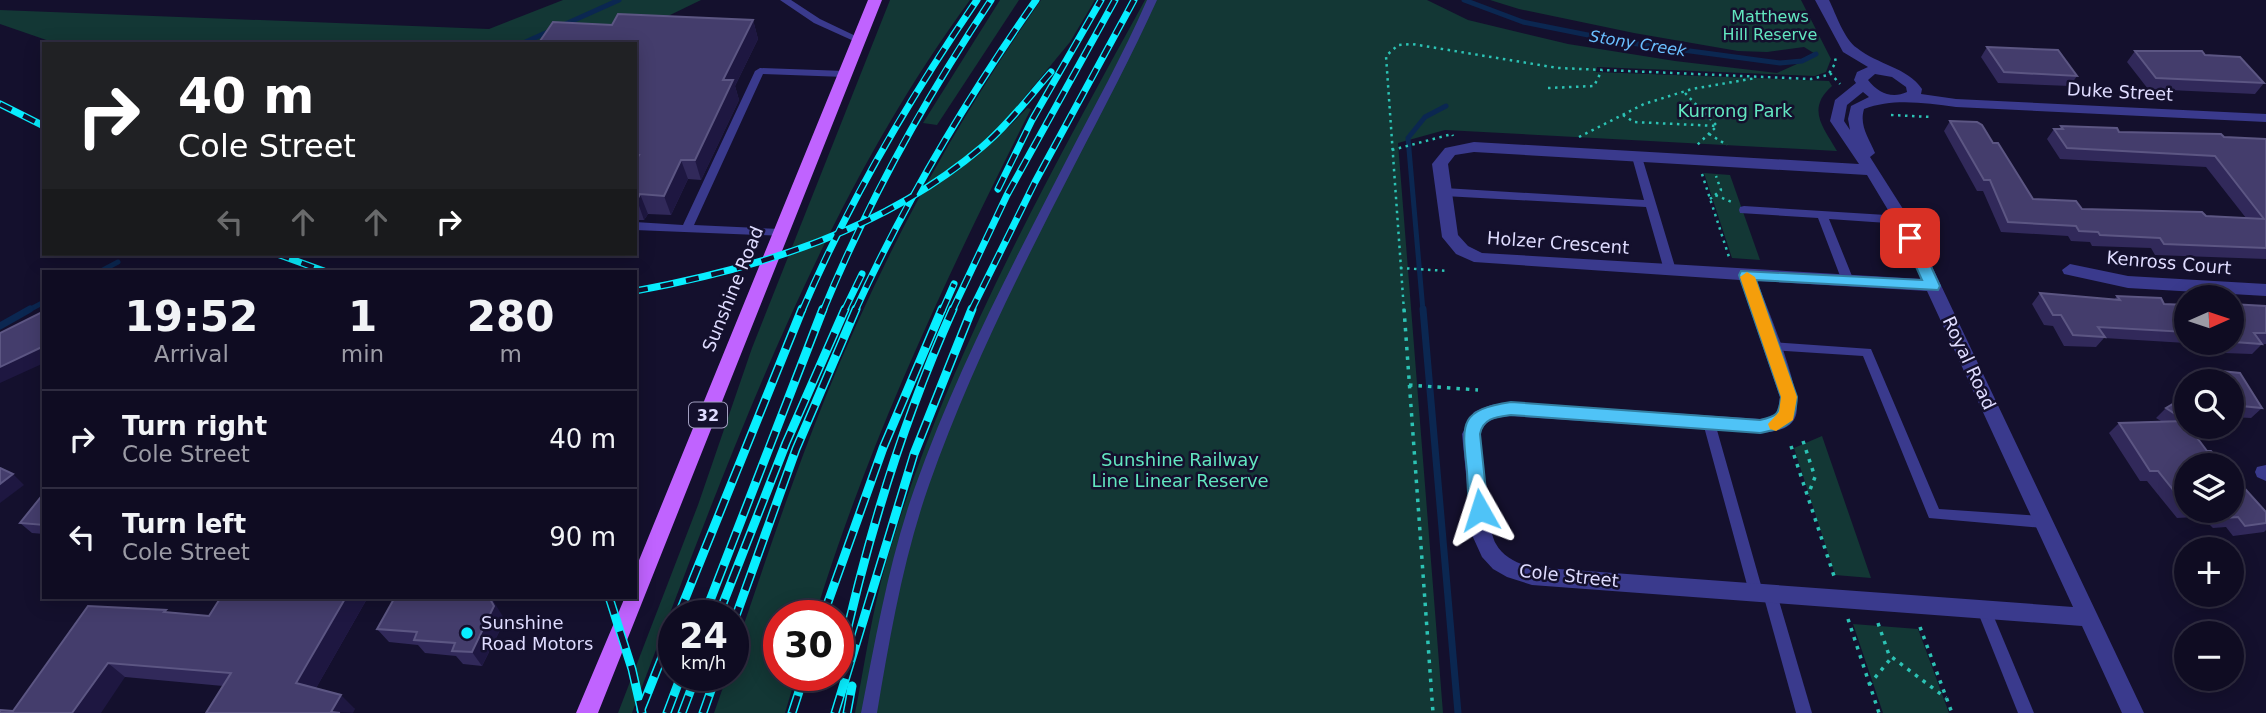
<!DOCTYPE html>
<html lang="en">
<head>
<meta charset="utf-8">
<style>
	body { margin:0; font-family:"DejaVu Sans",sans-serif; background:#1d1a2f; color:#f1f3f6; height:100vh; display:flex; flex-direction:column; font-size:26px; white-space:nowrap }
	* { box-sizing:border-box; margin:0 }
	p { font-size:23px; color:#9b9ba5 }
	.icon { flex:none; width:38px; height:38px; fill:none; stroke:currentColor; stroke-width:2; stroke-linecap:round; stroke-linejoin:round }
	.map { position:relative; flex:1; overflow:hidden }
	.panel { position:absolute; left:42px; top:270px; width:595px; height:329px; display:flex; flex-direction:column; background:#0f0c22; border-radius:0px; box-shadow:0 4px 18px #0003,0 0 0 2px #2f2c40 }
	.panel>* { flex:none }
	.hud { position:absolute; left:42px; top:42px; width:595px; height:214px; border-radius:0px; box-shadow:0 4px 18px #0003,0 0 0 2px #2f2c40; background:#202124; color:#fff; overflow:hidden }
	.needle { width:46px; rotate:87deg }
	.controls { position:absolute; left:2174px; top:285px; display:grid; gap:14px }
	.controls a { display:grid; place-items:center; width:70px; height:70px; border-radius:50%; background:#0f0c22; box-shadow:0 4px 18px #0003,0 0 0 2px #2f2c40; font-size:35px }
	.speed { position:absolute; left:658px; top:600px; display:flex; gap:14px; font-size:35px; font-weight:700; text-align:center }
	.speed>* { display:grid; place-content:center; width:91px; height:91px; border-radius:50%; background:#0f0c22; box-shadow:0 4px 18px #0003,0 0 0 2px #2f2c40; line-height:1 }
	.speed small { font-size:18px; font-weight:400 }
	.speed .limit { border:10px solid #d22; background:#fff; color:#111 }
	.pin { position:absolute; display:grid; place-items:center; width:60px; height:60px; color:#fff; margin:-30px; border-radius:14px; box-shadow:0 4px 10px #0006 }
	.me { position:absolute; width:77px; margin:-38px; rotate:354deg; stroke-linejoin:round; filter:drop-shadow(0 0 5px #0008) }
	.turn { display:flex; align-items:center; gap:24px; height:147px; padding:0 21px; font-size:32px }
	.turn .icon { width:91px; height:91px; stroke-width:2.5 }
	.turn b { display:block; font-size:49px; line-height:60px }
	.lanes { display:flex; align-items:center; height:66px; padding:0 21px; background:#0003; justify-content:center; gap:35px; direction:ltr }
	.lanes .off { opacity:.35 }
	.eta { display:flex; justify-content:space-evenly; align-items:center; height:119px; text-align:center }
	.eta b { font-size:42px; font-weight:700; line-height:49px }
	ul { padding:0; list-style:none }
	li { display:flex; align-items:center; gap:21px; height:98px; padding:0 21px; border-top:2px solid #2f2c40 }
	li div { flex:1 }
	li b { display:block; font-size:26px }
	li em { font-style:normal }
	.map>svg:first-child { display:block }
	.green { fill:#133735 }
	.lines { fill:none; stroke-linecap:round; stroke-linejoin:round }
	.stream-far1 { stroke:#0b2751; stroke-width:5 }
	.stream { stroke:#0b2751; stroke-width:7 }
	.path-far1 { stroke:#2cc3b5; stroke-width:2.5; stroke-dasharray:2.5 4.5; stroke-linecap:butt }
	.path { stroke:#2cc3b5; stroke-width:3.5; stroke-dasharray:3.5 6; stroke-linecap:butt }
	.service { fill:#3a3a8d; fill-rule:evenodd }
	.minor { fill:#3a3a8d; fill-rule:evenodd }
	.primary { fill:#c063ff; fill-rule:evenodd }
	.rail-far1-casing { stroke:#08eeff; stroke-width:7 }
	.rail-casing { stroke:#08eeff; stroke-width:9 }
	.rail-far1 { stroke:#14102d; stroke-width:4.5; stroke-dasharray:13; stroke-linecap:butt }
	.rail { stroke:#14102d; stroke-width:6; stroke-dasharray:18; stroke-linecap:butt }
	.wall { fill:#31295a }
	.shaded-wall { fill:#1e1741 }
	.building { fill:#443d6c; stroke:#5c5683; stroke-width:2 }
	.route { fill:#4fc3f7; stroke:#337fa1; stroke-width:2 }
	.slow { fill:#f59e0b }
	.poi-dot { fill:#08eeff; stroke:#14102d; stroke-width:2.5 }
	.labels { text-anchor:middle; stroke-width:5; stroke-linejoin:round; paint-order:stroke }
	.far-park-label { font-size:16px; fill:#62e6c0; stroke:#14102d }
	.far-water-label { font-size:16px; font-style:italic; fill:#6abfff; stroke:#14102d }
	.shield { fill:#14102d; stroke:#a29fc0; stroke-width:2 }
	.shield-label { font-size:16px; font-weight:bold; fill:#dfdcff }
	.street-label { font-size:18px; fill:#dfdcff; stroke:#14102d }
	.park-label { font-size:18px; fill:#62e6c0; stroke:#14102d }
	.poi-label { font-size:18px; fill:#dfdcff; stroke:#14102d; text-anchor:start }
</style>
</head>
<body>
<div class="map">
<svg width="2266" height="713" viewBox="0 0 2266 713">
	<rect width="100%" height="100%" fill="#14102d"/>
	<!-- green -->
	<g class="green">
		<path d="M563,0H701L633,33L559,44H58L0,24V10L489,29Z"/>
		<path d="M890,0H970C815,211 725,470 632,713H618L698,505L752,348Z"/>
		<path d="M1000,0H1019L937,125L923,123Z"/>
		<path d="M1041,0H1095L1070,42L1018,105L1007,129L1027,108L1031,109C948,273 869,440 815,616H779V676H796L785,713H714L727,676H733V656C763,569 791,482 826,396C882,257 955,123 1041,0Z"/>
		<path d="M1145,0H1427L1468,20L1568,44L1675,61L1777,73L1817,55L1804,47L1767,52L1738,51L1634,33L1519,9L1490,0H1801L1831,59L1826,72L1815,76L1597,67L1596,72L1829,81L1832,86C1806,109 1823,127 1837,151L1445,130L1398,143L1443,713H855C865,663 872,611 886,563C944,364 1046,180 1145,0Z"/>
		<path d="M1704,173L1730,175L1760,260L1732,258Z"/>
		<path d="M1822,436L1871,578L1835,575L1794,448Z"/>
		<path d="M1853,624L1918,629L1949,713H1883Z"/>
	</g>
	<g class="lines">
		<!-- stream-far1 -->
		<g class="stream-far1">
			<path d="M1464,0L1523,22L1623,42L1780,63L1802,61L1816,54"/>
			<path d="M521,44L619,0"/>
			<path d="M101,271L118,262"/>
			<path d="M27,311L44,302"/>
			<path d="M1423,311L1408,138L1425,117L1446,106"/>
		</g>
		<!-- stream -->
		<g class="stream">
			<path d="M1423,309L1458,713"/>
			<path d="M0,326L30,309"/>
		</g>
		<!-- path-far1 -->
		<g class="path-far1">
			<path d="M1830,73L1840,84"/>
			<path d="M1548,88L1594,86L1602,70"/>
			<path d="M1685,93L1717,126L1696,146"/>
			<path d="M1623,115L1634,122L1717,126"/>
			<path d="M1891,115L1931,117"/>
			<path d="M1709,134L1727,145"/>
			<path d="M1579,137L1644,104L1692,89L1756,78"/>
			<path d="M1392,150L1452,134L1453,136"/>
			<path d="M1702,174L1729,257"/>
			<path d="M1715,195L1721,190L1716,176"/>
			<path d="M1710,199L1715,195L1734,203"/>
			<path d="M1400,268L1448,271"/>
			<path d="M1404,311L1386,56L1398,45L1412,44L1558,68L1811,79L1828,75L1836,62L1835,58"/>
		</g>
		<!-- path -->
		<g class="path">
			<path d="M1404,309L1433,713"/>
			<path d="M1409,385L1478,390"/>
			<path d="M1803,441L1815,477L1808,495"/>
			<path d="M1791,446L1835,579"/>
			<path d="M1848,619L1879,713"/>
			<path d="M1878,623L1889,655L1946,698"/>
			<path d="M1920,627L1952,713"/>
			<path d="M1869,685L1892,657"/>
		</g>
		<!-- service -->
		<g class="service">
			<path d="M780,0H791L820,19L864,40L859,43L856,42L814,23Z"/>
			<path d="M1147,0H1157C1132,55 1104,108 1076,162C1022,267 968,374 929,485C903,559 890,636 877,713H861C876,637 889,560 915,487C955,374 1011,267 1066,161C1094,107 1123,55 1147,0Z"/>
			<path d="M760,68L845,71L850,74L845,77L763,74L694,225L780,229L786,233L784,236L635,230V222L683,225L755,71Z"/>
			<path d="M1637,154L1642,157L1676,270L1674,273L1670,274L1664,270L1646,207L1444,196L1439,192L1444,188L1644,200L1632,157Z"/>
			<path d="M1744,206L1902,216L1908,220L1902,224L1829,219L1854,281L1848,285L1842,281L1818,218L1740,213L1739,210L1740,207Z"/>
			<path d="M1771,342L1871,349L1939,509L2043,516L2048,518L2050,522L2048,526L2043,528L1929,518L1863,356L1771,350L1765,346Z"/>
			<path d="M1709,418L1714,419L1715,423L1763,592L1761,596L1756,598L1751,596L1749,592L1703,423L1704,419Z"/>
			<path d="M1770,588L1775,590L1777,594L1812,713H1796L1763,594L1765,590Z"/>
			<path d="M1984,604L1989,606L1991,610L2034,713H2018L1977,610L1979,606Z"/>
		</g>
		<!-- minor -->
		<g class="minor">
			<path d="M1815,0H1829C1836,14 1844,39 1857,48C1878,65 1907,67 1922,89L1921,94L1956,99L2266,114V122L1956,107C1925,103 1893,98 1864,109C1859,126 1869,138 1875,153L1870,157L1910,220L2144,713H2122L2082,626L1532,585L1507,577L1493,569L1482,557L1472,535L1462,434L1474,412L1491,405L1511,402L1760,419L1771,418L1778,412L1780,397L1740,280L1474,262L1456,254L1442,237L1432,164L1445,148L1474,142L1859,164L1830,121L1835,100L1856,83L1854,80L1857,72L1868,67L1843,52ZM1875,74L1892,77L1906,87L1907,92C1892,99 1878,93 1868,80ZM1863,92L1869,97L1851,106L1848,119L1850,130L1844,121L1847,105ZM1474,152L1867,175L1894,220L1922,279L1482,253L1468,246L1458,235L1448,164L1455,155ZM1757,281L1927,291L2073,607L1532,567C1518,564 1503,557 1496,544C1486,528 1483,456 1480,434C1485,419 1497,417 1511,416L1760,433C1773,432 1792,430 1796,415C1803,391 1767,308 1757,281Z"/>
			<path d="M2070,264L2128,276L2266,284V296L2128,288L2064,274L2062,270Z"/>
			<path d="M2266,465V481L2257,477L2255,472L2257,467Z"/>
		</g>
		<!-- primary -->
		<path class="primary" d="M868,0H882L598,713H576L625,597H635V570Z"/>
		<defs>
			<g id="rail-far1">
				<path d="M0,104L44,126"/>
				<path d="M998,189L1032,120L1101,0"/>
				<path d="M277,254L324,271"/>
				<path d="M635,291C760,268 884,230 982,147C1008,125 1029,97 1051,72"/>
				<path d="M802,311C849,201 909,99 977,0"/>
				<path d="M823,311C868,201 925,99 991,0"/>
				<path d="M844,311L862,274"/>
				<path d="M855,311C905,202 967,98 1036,0"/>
				<path d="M942,311L954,284"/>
				<path d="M952,311L1007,195L1115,0"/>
				<path d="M971,311L1035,182L1134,0"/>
			</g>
			<g id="rail">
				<path d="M609,597L632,669L642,713"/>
				<path d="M678,616L802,309"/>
				<path d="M704,616L823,309"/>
				<path d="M718,616L786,443L845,309"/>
				<path d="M823,616L883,448L942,309"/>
				<path d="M733,624L796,449L856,309"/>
				<path d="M840,663C866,541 902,423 953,309"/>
				<path d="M641,710L674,627"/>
				<path d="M667,713L681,676"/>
				<path d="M682,713L696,676"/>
				<path d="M703,713L716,676"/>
				<path d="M792,713L804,676"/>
				<path d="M835,713L914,454L972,309"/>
				<path d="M847,713L852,686"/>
			</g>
		</defs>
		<!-- rail-far1 casing -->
		<use href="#rail-far1" class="rail-far1-casing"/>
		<!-- rail casing -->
		<use href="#rail" class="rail-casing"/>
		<!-- rail-far1 -->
		<use href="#rail-far1" class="rail-far1"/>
		<!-- rail -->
		<use href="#rail" class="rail"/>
	</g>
	<!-- wall -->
	<g class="wall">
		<path d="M753,20L758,39L735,86L739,100L701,180L688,179L671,215L648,214L644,220H635V44L612,25Z"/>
		<path d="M1987,47L2077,76L2070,86L1998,83L1981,57Z"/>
		<path d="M2135,51L2205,55L2264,83L2255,94L2148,89L2127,62Z"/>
		<path d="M1950,121L1993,143L2033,199L2082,209L2246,218L2206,167L2060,159L2047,139L2054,129H2059L2061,126L2119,132L2266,139V259L2155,255L2151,248L2092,246L2090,242L2071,241L2068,236L2001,232L1983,191H1977L1944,131Z"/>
		<path d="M2040,293L2114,300L2117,296L2164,304L2186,305V343L2104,338L2096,347L2064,346L2053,326L2044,325L2032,304Z"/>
		<path d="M2231,304L2266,306V344H2262L2252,354L2224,353L2218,345L2191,343H2231Z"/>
		<path d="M2211,370L2240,373L2262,408L2251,418L2231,417V382H2196L2201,376L2204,377Z"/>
		<path d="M2186,396V427H2202L2193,432L2186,466V511H2231L2235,481L2266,512V530L2264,532L2233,536L2226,527L2213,528L2207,522L2200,523L2195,517L2177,518L2147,481H2140L2109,433L2119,423L2161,421L2156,418L2166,408Z"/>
		<path d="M44,493V534L32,533L20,523Z"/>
		<path d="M221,597H368L316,688L355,709L223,686L125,677L13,711L170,613L209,616Z"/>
		<path d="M505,620L482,666L463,664L456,656L425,653L418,645L389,642L377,629Z"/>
	</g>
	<!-- shaded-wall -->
	<g class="shaded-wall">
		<path d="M753,20L758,39L735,86L739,100L701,180L695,160L723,80Z"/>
		<path d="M681,160L688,179L671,215L664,196Z"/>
		<path d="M640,194L648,214L644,220L637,200Z"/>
		<path d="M44,346V363L0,383V367Z"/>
		<path d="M2195,427H2202L2185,438Z"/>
		<path d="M13,474L24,485L0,503V484Z"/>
		<path d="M346,597H368L311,697L296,683Z"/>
		<path d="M489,597H491L505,620L482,666L472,652Z"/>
		<path d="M108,663L125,677L101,713H72Z"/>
		<path d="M341,695L355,709L353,713L331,712Z"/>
	</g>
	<!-- building -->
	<g class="building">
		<path d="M618,14L753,20L723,80H733L695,160H681L664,196L640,194L637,200H635V162L639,155H635V44H538L553,22L612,25Z"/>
		<path d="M1987,47L2058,50L2077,76L2004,72Z"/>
		<path d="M2135,51H2202L2205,55L2240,57L2264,83L2156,78Z"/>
		<path d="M1950,121L1977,122L1982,125L1993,143H1998L2033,199L2076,201L2082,209L2202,212L2206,216L2264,219L2215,156L2067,148L2054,129H2063L2061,126L2117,128L2119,132L2221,134L2224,137L2266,139V248L2164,244L2160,238L2100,235L2098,232L2079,231L2076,226L2008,222L1990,180H1984Z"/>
		<path d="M2040,293L2120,300L2117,296L2161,298L2164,304L2186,305V332L2098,327L2105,337L2073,335L2061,315H2053Z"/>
		<path d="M2231,304L2266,306V333H2254L2262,344L2234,342L2231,339Z"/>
		<path d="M44,311V346L0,367V333Z"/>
		<path d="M2211,370L2240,373L2262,408L2231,405V382H2204L2201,376L2215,377Z"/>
		<path d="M2186,396V421L2166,408Z"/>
		<path d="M2185,421L2186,427H2189L2207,451H2211L2223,466H2186V506L2158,471H2150L2119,423Z"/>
		<path d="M0,468L13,474L0,484Z"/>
		<path d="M2231,476L2235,481H2238L2266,512V523L2245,526L2238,517L2224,518L2218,512L2211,513L2209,511H2231Z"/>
		<path d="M44,493V525L20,523Z"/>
		<path d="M221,597H346L296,683L341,695L331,712L340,713H206L231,673L108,663L72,713H0V710L13,711L88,606L166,610L164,612L209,616Z"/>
		<path d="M395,597H489L494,606L472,652L452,651L455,643L414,640L417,632L377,629Z"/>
	</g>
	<!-- route -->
	<path class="route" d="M1910,233L1918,238L1940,286L1938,290L1756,280L1797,397C1795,427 1788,427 1760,433L1511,415C1496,417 1483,418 1480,434L1488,510L1486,515L1480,517L1473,515C1467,502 1468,485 1467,471C1462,424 1458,410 1511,402L1760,420C1777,416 1779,415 1781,397L1739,275L1741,271L1922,280L1903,238Z"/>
	<!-- slow -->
	<path class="slow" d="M1747,272L1755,277L1797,397L1793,420L1776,431L1770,429L1768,424L1779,412L1781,397L1740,277Z"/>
	<!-- markers -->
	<circle class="poi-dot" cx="467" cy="633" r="7"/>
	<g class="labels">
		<!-- far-park labels -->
		<g class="far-park-label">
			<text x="1770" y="22">Matthews<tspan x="1770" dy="18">Hill Reserve</tspan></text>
		</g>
		<!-- far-water labels -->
		<g class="far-water-label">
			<text transform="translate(1638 43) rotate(9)" y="6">Stony Creek</text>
		</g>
		<!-- shield labels -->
		<rect class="shield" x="689" y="402.5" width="38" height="25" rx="5"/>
		<g class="shield-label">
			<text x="708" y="421">32</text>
		</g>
		<!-- street labels -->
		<g class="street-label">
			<text transform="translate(2120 92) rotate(3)" y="6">Duke Street</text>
			<text transform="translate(1558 243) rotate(4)" y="6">Holzer Crescent</text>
			<text transform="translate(2169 263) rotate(5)" y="6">Kenross Court</text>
			<text transform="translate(733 289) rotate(-68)" y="6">Sunshine Road</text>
			<text transform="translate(1969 363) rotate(65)" y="6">Royal Road</text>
			<text transform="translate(1569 576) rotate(6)" y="6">Cole Street</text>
		</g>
		<!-- park labels -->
		<g class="park-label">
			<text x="1735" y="117">Kurrong Park</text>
			<text x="1180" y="466">Sunshine Railway<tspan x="1180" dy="21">Line Linear Reserve</tspan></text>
		</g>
		<!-- poi labels -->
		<g class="poi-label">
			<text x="481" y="629">Sunshine<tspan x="481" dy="21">Road Motors</tspan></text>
		</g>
	</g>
</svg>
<div class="controls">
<a><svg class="needle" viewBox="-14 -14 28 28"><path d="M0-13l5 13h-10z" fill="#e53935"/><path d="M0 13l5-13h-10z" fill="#9b9ba5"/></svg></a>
<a><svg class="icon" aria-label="search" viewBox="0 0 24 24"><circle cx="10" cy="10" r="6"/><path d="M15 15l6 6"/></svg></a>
<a><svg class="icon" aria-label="layers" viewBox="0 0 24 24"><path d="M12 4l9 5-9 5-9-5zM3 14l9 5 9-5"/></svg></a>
<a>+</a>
<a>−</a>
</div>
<div class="speed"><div>24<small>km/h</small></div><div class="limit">30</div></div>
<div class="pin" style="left:1910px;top:238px;background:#d93025"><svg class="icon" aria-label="arrive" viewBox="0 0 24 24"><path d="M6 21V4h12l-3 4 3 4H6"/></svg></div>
<svg class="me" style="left:1480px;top:510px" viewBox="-20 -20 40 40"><path d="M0-17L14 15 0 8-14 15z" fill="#4fc3f7" stroke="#fff" stroke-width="4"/></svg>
<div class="hud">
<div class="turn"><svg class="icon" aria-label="right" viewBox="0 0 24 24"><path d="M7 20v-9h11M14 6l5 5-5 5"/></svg><div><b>40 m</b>Cole Street</div></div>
<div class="lanes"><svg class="icon off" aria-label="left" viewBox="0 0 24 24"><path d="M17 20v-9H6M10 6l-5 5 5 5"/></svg><svg class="icon off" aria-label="ahead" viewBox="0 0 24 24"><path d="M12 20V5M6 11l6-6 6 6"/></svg><svg class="icon off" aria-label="ahead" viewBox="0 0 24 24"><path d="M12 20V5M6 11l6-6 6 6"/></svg><svg class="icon" aria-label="right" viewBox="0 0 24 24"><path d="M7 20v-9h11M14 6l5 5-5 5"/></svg></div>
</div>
<section class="panel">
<div class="eta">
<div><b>19:52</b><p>Arrival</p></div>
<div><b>1</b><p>min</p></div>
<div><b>280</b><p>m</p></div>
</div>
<ul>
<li><svg class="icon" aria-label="right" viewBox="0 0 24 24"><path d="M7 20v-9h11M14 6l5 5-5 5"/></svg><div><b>Turn right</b><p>Cole Street</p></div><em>40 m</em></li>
<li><svg class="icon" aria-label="left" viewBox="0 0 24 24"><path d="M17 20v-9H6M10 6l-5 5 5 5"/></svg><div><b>Turn left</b><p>Cole Street</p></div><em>90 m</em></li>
</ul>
</section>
</div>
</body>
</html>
